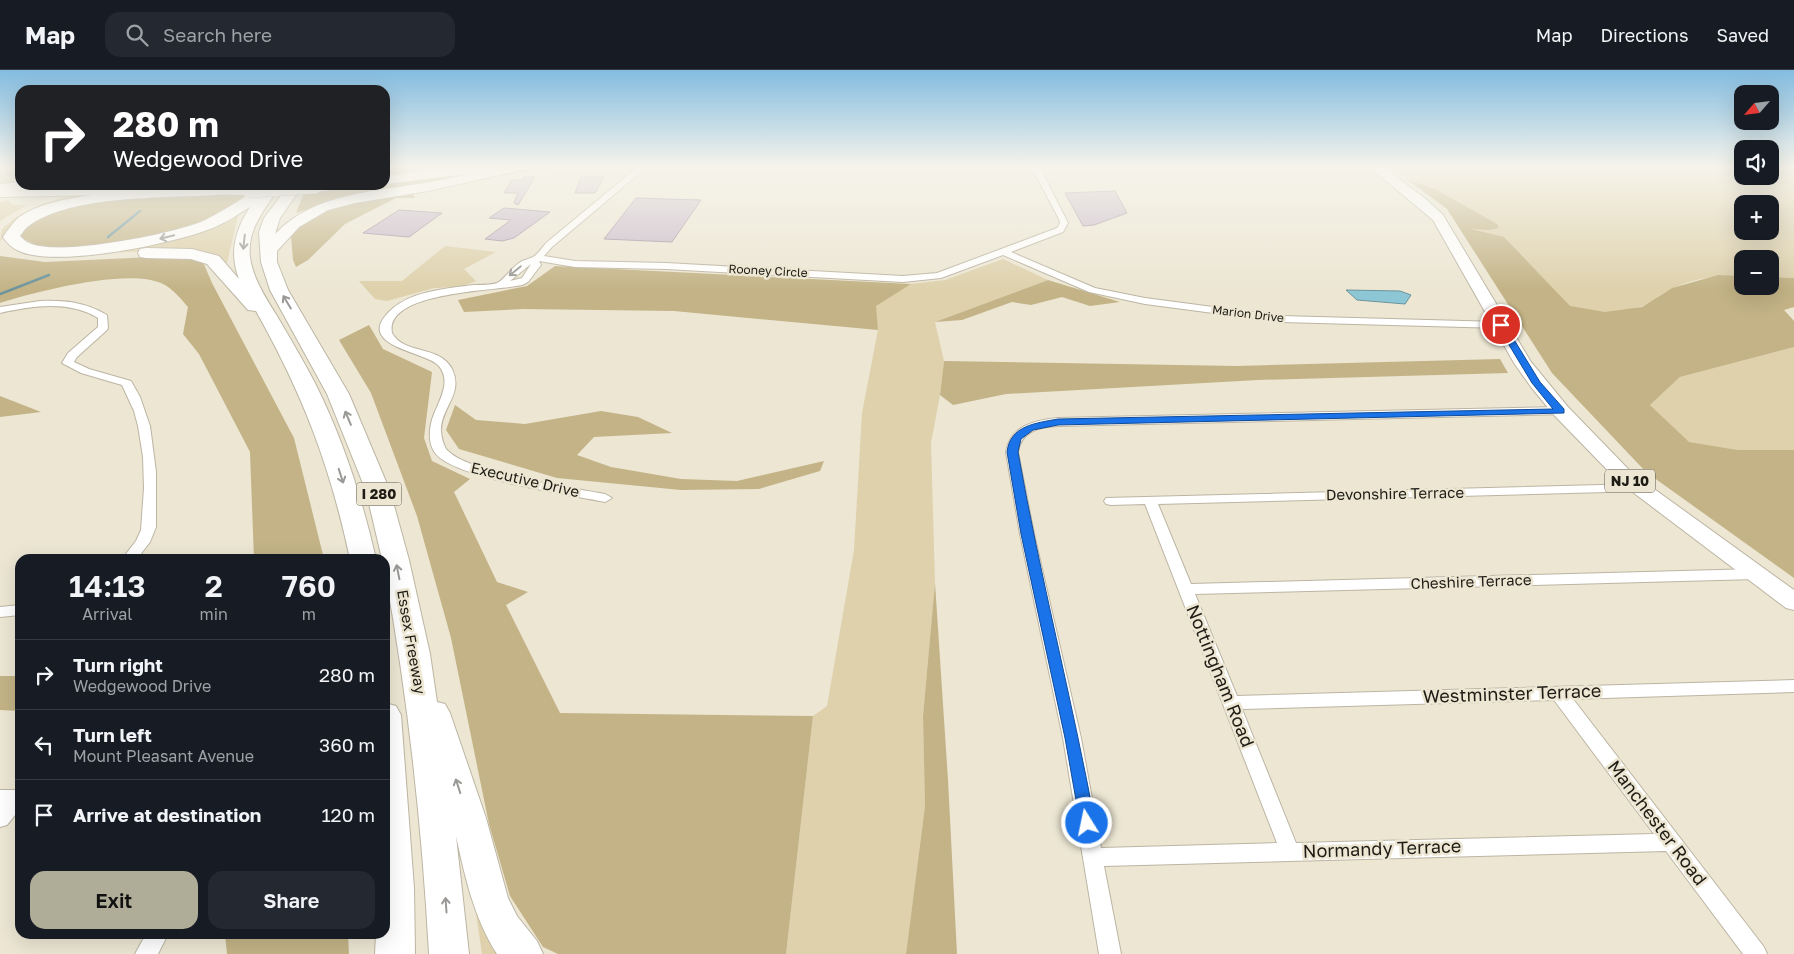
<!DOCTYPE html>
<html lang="en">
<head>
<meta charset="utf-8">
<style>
	body { margin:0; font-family:"Golos Text",sans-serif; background:#242831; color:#f1f3f6; height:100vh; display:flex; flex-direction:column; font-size:19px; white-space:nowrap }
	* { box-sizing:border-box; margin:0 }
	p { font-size:16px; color:#9ea1a6 }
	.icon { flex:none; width:28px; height:28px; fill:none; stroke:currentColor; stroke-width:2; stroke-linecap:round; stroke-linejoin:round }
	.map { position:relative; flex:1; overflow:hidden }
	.drawer { position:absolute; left:15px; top:484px; width:375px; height:385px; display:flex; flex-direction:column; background:#171b24; border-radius:15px; box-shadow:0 5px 20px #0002 }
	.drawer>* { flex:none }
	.banner { position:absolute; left:15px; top:15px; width:375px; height:105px; border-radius:15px; box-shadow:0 5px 20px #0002; background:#202124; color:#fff; overflow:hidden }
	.needle { width:32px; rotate:242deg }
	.fabs { position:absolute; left:1734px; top:15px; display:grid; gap:10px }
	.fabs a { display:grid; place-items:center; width:45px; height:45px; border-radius:10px; background:#171b24; box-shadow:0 5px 20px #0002; font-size:25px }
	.pin { position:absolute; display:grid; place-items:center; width:42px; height:42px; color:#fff; margin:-21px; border:2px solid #fff; border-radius:50%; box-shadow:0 1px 5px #0007 }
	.me { position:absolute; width:55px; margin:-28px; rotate:350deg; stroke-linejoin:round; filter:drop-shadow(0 0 4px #0008) }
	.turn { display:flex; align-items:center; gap:18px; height:105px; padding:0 15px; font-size:22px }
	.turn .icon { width:65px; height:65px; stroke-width:2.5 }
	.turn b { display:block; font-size:35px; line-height:42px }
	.eta { display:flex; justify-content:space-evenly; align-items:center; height:85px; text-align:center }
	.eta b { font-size:30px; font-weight:600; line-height:35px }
	.primary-button { display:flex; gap:10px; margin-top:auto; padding:10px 15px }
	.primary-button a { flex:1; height:58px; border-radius:15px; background:#afad97; color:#111; font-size:20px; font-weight:600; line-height:58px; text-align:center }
	.primary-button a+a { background:#242831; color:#f1f3f6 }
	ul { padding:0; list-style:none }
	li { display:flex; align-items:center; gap:15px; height:70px; padding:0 15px; border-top:1px solid #363941 }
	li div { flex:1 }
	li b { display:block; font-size:19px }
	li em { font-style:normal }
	header { display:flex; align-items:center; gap:30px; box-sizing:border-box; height:70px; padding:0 25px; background:#171b24; border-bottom:1px solid #363941 }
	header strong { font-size:24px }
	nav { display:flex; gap:28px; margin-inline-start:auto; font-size:18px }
	.search { width:350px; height:45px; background:#242831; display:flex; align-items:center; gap:12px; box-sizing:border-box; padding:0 18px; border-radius:15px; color:#9ea1a6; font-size:19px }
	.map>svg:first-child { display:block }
	.green { fill:#ded1ac; fill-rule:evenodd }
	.forest { fill:#c3b386 }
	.water { fill:#8dc7d5; stroke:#6c949b }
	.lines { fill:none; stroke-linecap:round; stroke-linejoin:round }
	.stream { stroke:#6c949b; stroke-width:2.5 }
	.building { fill:#c8baca; stroke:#9e91a0 }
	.minor-casing { stroke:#bcb5a3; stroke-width:2 }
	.primary-casing { stroke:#bcb5a3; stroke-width:2 }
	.motorway-casing { stroke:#bcb5a3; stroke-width:2 }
	.minor { fill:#fff; fill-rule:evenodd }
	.primary { fill:#fff; fill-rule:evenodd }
	.motorway { fill:#fff; fill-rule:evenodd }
	.primary-bridge-casing { stroke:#bcb5a3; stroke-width:14; stroke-linecap:butt }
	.primary-bridge { stroke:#fff; stroke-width:13 }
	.oneway { stroke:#9a9996 }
	.route { fill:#1a73e8; stroke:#114b97 }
	.labels { text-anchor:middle; stroke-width:5; stroke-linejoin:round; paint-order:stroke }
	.far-street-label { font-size:12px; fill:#1e1c15; stroke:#ece6d3 }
	.shield { fill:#ece6d3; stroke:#5c594e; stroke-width:1 }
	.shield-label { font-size:14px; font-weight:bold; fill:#1e1c15 }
	.street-label { font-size:15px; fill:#1e1c15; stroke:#ece6d3 }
	.near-street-label { font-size:18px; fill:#1e1c15; stroke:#ece6d3 }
</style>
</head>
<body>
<header>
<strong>Map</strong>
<div class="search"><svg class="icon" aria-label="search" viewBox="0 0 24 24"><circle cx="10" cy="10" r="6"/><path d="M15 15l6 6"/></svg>Search here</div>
<nav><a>Map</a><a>Directions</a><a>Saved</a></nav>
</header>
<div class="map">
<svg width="1794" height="884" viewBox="0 0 1794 884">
	<rect width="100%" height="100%" fill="#ece6d3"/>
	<!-- green -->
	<g class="green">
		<path d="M1392,96H1742V106H1770V96H1794V208L1770,207V189H1742V206C1719,205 1695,208 1673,218C1659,223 1650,236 1635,238L1628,245L1572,241L1489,164L1472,160L1471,159H1479L1416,112L1393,100ZM1742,134H1770V161H1742Z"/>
		<path d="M0,101L20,102V113L0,114Z"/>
		<path d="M121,124L5,167L0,171L2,159L16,147L39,135L71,125Z"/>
		<path d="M8,130L12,135H27L0,151V133Z"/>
		<path d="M239,142L226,197L164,180L90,184Z"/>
		<path d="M445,176L496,182L464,199L476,211L461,217L434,218L387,231L375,229L359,211H402Z"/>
		<path d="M1003,189L1048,210L935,252L944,291L940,325L931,373L935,513L923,646L925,736L906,884H786L813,646L827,636L854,480L862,343L878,260L875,236L911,214L945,210Z"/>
		<path d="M1794,277V380H1738L1688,372L1650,335L1680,307Z"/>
		<path d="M476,843L510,884H482Z"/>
	</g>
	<!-- forest -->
	<g class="forest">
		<path d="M398,96H434L385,106V98Z"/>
		<path d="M537,96H578L523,102L413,124L415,128H396L345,154L308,190L296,197L293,190L291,166L311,144L343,132Z"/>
		<path d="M502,98L435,114L346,127L296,143L305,121L361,115H385V113Z"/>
		<path d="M1405,108L1437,120L1497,154L1499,158L1489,160L1471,159L1504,167L1570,236L1605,242L1642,237L1672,218L1718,205L1742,206V216H1770V207L1794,208V237L1784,240L1794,251V277L1680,307L1650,335L1689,372L1738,380H1794V508L1646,402L1552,303L1447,139Z"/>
		<path d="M246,123L251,125L223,144L186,160L138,172L52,179L36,175L20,167L22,158L37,147L106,128Z"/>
		<path d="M0,186L45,192L173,186L203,192L212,213L294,368L324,489H254L250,382L199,284L183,264L188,237C181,229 172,218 163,214C130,197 35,222 0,233Z"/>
		<path d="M555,196L911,214L876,236L878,260L674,241L524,239L464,242L458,230L527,216Z"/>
		<path d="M1048,210L1120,232L1090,236L1062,227L1031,235L1012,232L962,250L935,252Z"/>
		<path d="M369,255L383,279L432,302L424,368L432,391L470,409L454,422L497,512L528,522L506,535L560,643L813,646L786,884H558L543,877L510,826L489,754L451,568L417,446L371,323L339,270Z"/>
		<path d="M1500,289L1508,303L1258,310L1006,324L953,335L940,325L944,291L1237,296Z"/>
		<path d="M0,326L41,342L0,347Z"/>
		<path d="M455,335L476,350L525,354L601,341L638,347L672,363L594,367L577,385L611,397L681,409L737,411L824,391L820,401L759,419L681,420L557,408L459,379L446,360Z"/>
		<path d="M935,513L948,710L957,884H906L925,736L923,646Z"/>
		<path d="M0,606H20V641L0,640Z"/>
		<path d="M225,864H348L349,884H227Z"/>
	</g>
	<!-- water -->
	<path class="water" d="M1346,220L1400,221L1411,225L1405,234L1357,230Z"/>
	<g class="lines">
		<!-- stream -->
		<g class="stream">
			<path d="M108,167L140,141"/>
			<path d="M0,224L49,205"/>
		</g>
	</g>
	<!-- building -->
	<g class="building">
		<path d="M523,107H535L518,135L514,133L518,123H504L512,110H523Z"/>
		<path d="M581,107L599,106L604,107L595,123H575Z"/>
		<path d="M1115,121L1127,143L1094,155L1083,156L1065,123Z"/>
		<path d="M636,128L701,130L672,172L604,169Z"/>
		<path d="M504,138L550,142L514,168L502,171L485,169L511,150L489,148Z"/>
		<path d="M399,140L442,143L409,167L363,163Z"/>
	</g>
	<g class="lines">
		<defs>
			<g id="minor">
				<path d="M639,96H648L552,177L544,186L575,191L666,193L903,206L937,203L1057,158L1060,153L1059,149L1031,96H1039L1068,153L1063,162L1011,182L1095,218L1145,228L1281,246L1501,252L1506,255L1501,258L1281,252L1145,234L1089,222L1003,185L941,208L903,212L666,199L575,197L539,191L541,195L528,212L522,215C497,221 384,221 392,263C404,285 440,275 452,299C464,324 441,337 441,360C441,366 444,378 448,381C472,404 570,417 605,424L612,428L605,432C571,425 455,408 436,384C427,373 429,356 434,344C440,329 452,310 438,295C424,281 351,276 392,239C412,221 449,218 474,215C481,215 491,215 497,213C505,209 511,198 519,193C523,190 529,189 533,187C538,184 542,178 546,173ZM531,194L522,208L510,211Z"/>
				<path d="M40,231C64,230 85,232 107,245L108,258L107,260L77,287L74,292L89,299L131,311L140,327L150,356L156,402V457L150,472L137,489H122L136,471L141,460L144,418L143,387L138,356L134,341L122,315L81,303L62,293L68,283L98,257V248C68,230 33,236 0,243V237Z"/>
				<path d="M1561,337L1567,341L1565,344L1058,356C1039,357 1021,361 1018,382L1034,464L1081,668L1101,778L1277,773L1145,434L1111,435L1106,434L1104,431L1106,428L1639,414L1646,418L1644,421L1158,434L1191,514L1756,499L1761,501L1763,504L1761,507L1756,509L1195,524L1237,626L1794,610V622L1573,629L1764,877L1767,884H1743L1666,781L1104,796L1121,884H1099L1063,668L1020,464L1006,382C1010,356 1035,350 1058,348ZM1554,630L1654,764L1296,773L1242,639Z"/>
				<path d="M20,535V545L0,547V537Z"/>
				<path d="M0,720H20V739L7,755L0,757Z"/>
				<path d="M146,864H168L158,884H135Z"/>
			</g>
			<g id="primary">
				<path d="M466,96H504L498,100L385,114V106Z"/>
				<path d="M1368,96H1382L1427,130L1443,145L1531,292L1568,337L1632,403L1794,520V540L1786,538L1618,411L1554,345L1531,317L1514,293L1433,150Z"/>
				<path d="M310,115H339C333,121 319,122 311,120L309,117Z"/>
				<path d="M150,117L154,118L156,121L154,124L0,127V119Z"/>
				<path d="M195,117H249L255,121L249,125L191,124L189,121L191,118Z"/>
			</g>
			<g id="motorway">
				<path d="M501,96H528L526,99L428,121L355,133L328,140L299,157L277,181V192L288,220L349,324L390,421L409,490L430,584L437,632L445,634L450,643L486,748L508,828L517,846L537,871L543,884H497C474,848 465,807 456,766L469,884H429C422,756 408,628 385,502V489H382L366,421L327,324L270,220L261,192L259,162L264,148L289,115H303L280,148L275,164C314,123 373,122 425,113C451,109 476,102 501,96Z"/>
				<path d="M20,112V115H47L45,118L40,119L0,122V114Z"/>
				<path d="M263,115H280L272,122L274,125C261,144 247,163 250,187C253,209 266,228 277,246C290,268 303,290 315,313C343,369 362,428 376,489H350C330,395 303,325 256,241L248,240L207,194L191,189L146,188L140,187L138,183L140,179L146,178L192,179L219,186L239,209C229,183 235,160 250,137C237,145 224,154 210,159C172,174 52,199 17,180C12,178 6,172 3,167C7,161 12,154 17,149C53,119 169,119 216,117L221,118L223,121L221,124L216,125C165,128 72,125 30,155C26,157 23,162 20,166C23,169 26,172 29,173C59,187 170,164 201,152C223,142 243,128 263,115Z"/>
				<path d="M385,633L396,636L401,645L414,818L415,884H375L376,864H385Z"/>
			</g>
		</defs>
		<!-- minor casing -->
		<use href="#minor" class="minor-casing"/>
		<!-- primary casing -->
		<use href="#primary" class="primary-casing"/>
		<!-- motorway casing -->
		<use href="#motorway" class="motorway-casing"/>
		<!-- minor -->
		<use href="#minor" class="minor"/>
		<!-- primary -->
		<use href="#primary" class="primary"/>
		<!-- motorway -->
		<use href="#motorway" class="motorway"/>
		<defs>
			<path id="primary-bridge" d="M249,121L315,117"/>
		</defs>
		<!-- primary-bridge casing -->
		<use href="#primary-bridge" class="primary-bridge-casing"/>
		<!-- primary-bridge -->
		<use href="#primary-bridge" class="primary-bridge"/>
	</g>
	<!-- one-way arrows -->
	<defs><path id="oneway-shaft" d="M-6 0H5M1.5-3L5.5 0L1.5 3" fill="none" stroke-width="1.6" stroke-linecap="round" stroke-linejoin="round" transform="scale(1.25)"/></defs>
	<g class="oneway">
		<use href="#oneway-shaft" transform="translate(167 167) rotate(166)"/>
		<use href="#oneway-shaft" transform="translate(244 172) rotate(96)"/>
		<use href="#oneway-shaft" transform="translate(515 201) rotate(141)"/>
		<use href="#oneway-shaft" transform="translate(287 232) rotate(-121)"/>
		<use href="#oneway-shaft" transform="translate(348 348) rotate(-113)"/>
		<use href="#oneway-shaft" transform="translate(341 406) rotate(72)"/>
		<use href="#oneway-shaft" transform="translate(398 502) rotate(-101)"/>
		<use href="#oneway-shaft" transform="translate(458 716) rotate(-108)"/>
		<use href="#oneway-shaft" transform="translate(446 835) rotate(-94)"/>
	</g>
	<!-- sky -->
	<linearGradient id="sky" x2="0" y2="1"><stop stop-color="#83bce0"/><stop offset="0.44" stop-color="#f6f4eb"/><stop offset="1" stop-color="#f6f4eb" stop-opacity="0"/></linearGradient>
	<rect width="1794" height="220" fill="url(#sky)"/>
	<!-- route -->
	<path class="route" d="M1501,253L1505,255L1540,312L1564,339V343L1058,355L1033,360L1021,369L1018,382C1040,506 1072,629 1095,753L1093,758L1087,760L1081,758L1065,668L1021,464L1007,382C1010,355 1037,353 1058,349L1553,339L1532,313L1497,255Z"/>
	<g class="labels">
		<!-- far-street labels -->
		<g class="far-street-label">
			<text transform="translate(768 201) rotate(3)" y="4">Rooney Circle</text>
			<text transform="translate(1248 244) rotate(7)" y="4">Marion Drive</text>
		</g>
		<!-- shield labels -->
		<g class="shield">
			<rect x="1605" y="399.5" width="50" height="23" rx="4"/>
			<rect x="356.5" y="412.5" width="45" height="23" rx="4"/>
		</g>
		<g class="shield-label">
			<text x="1630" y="416">NJ 10</text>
			<text x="379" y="429">I 280</text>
		</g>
		<!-- street labels -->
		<g class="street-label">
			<text transform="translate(525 410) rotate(13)" y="5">Executive Drive</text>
			<text transform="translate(1395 424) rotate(-1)" y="5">Devonshire Terrace</text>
			<text transform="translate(1471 512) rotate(-2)" y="5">Cheshire Terrace</text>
			<text transform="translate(411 572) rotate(80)" y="5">Essex Freeway</text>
		</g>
		<!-- near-street labels -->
		<g class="near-street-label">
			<text transform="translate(1220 606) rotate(68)" y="6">Nottingham Road</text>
			<text transform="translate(1512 624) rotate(-2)" y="6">Westminster Terrace</text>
			<text transform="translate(1657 753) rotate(53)" y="6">Manchester Road</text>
			<text transform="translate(1382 779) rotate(-2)" y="6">Normandy Terrace</text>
		</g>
	</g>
</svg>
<div class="fabs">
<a><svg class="needle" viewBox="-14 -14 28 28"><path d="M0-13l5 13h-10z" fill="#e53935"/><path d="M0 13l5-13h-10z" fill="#9ea1a6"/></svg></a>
<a><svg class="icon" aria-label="sound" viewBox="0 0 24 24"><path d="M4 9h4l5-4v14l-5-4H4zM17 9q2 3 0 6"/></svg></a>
<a>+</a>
<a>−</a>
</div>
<div class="pin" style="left:1501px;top:255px;background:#d93025"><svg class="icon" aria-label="arrive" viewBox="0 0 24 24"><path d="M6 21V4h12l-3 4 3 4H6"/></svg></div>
<svg class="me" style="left:1087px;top:753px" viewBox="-20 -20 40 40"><circle r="17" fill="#1a73e8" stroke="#fff" stroke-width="3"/><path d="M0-11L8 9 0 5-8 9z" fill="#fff"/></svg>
<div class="banner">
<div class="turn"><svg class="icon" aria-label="right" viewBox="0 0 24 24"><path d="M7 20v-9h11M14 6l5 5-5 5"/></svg><div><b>280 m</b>Wedgewood Drive</div></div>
</div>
<section class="drawer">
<div class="eta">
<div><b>14:13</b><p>Arrival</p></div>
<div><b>2</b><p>min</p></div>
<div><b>760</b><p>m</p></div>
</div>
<ul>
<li><svg class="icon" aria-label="right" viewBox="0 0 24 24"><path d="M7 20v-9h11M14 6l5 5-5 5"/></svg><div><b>Turn right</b><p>Wedgewood Drive</p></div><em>280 m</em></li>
<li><svg class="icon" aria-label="left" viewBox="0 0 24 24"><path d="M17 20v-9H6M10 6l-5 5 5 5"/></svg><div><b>Turn left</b><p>Mount Pleasant Avenue</p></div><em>360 m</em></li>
<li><svg class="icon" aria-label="arrive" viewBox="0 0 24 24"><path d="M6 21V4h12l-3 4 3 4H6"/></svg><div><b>Arrive at destination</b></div><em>120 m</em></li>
</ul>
<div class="primary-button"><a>Exit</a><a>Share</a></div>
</section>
</div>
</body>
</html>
